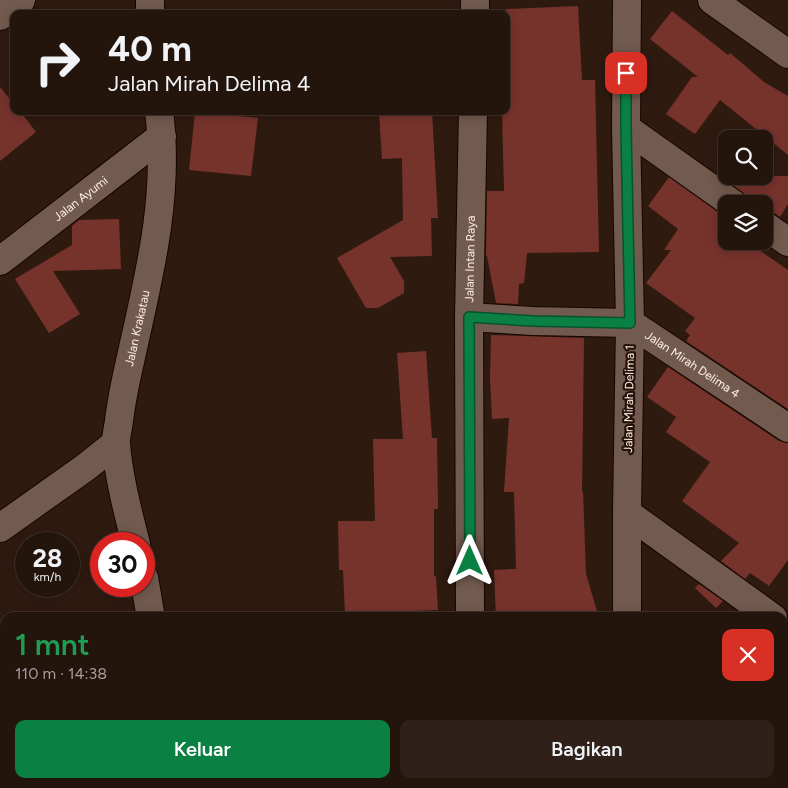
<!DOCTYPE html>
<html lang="id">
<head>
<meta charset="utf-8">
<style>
	body { margin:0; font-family:Figtree,sans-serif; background:#2f211a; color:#f1f3f6; height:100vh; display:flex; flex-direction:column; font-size:19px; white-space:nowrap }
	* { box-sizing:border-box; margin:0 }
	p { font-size:16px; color:#a39e9d }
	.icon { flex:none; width:28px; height:28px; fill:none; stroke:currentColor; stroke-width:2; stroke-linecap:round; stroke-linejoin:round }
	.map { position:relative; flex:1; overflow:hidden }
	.side { position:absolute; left:0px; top:612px; width:789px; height:176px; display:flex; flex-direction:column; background:#23140c; border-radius:15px 15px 0 0; box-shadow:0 2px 12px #0003,0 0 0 1px #40332d }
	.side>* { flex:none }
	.hud { position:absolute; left:10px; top:10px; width:500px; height:105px; border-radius:10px; box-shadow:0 2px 12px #0003,0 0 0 1px #40332d; background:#23140c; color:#f1f3f6; overflow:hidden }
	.fabs { position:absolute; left:718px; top:130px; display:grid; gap:10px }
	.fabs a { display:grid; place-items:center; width:55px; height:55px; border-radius:10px; background:#23140c; box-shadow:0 2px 12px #0003,0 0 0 1px #40332d; font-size:25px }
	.speed { position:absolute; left:15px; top:532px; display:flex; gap:10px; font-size:25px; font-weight:700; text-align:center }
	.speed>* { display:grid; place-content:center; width:65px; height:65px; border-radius:50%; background:#23140c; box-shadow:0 2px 12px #0003,0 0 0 1px #40332d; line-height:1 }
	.speed small { font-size:12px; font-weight:400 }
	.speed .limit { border:8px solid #d22; background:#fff; color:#111 }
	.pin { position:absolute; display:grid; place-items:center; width:42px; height:42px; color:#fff; margin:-21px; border-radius:10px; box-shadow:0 2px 8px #0006 }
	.me { position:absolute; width:55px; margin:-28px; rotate:0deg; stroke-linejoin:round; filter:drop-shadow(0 0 4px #0008) }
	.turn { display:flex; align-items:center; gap:18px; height:105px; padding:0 15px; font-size:22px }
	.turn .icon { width:65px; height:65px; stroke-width:2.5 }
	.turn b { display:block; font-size:35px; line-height:42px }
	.round { display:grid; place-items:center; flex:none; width:52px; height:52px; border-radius:10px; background:#2f211a }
	.overview { display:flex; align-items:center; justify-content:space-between; height:85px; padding:0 15px }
	h1 { font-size:30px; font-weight:600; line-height:38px; color:#1e9e55 }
	.primary-button { display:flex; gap:10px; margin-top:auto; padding:10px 15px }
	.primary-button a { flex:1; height:58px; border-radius:10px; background:#0b8043; color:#fff; font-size:20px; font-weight:600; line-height:58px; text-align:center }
	.primary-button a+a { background:#2f211a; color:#f1f3f6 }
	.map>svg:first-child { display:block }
	.building { fill:#76332c }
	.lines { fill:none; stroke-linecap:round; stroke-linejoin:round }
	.minor-casing { stroke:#160500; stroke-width:30 }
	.minor { stroke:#725a4e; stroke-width:28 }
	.route-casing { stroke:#07532c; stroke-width:12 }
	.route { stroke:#0b8043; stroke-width:9 }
	.labels { text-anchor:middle; stroke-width:4.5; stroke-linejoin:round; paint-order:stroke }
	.street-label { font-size:12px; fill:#feefe8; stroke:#241107 }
</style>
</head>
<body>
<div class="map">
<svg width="788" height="788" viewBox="0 0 788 788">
	<rect width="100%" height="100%" fill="#2f1a10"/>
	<!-- building -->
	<g class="building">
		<path d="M578,6L582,80H595L599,252L527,253L524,283L519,284L518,304L496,303L487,256H486L487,191H504L502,111H506V9Z"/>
		<path d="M672,11L728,55L730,53L764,82L788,96V155L720,100L695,134L666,114L692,77H698L650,39Z"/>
		<path d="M0,87L14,104V111H20L36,132L0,161Z"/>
		<path d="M408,111H432L438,218H431L432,256L390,257L404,281V293L378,308H366L337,258L403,220L402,158L382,159L379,113Z"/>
		<path d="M195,112L258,118L251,176L189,170Z"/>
		<path d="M721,176H788V204L780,217L773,212L764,210V204H748L747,197L742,192Z"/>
		<path d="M669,177L726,218V241H760L763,243L759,250L788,270V409L686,341L690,335L685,331L695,318L646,283L671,250H664L678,229L648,206Z"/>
		<path d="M119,219L121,269L53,271L80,314L49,333L15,279L72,245V226L79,220Z"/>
		<path d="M491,335L584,338L582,493L583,491L586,574L599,618H496L494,570L516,569L514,492H504L509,418L492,419L490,378Z"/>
		<path d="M426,351L432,438H437L438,509H434V576H436L438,610L345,614L343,570H339L338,521H375L373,439H403L397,353Z"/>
		<path d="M668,367L779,441L788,443V560L769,586L750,573L745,579L721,561L739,543L682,501L710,462L666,432L676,417L647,397Z"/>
		<path d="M699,584L723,601L716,608L695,588Z"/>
	</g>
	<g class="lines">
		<defs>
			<g id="minor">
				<path d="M150,0V14"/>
				<path d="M627,0L626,128L630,323L627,513V618"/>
				<path d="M712,0L788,54"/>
				<path d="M475,14V0"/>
				<path d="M0,16L21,0"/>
				<path d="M626,128L733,204"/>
				<path d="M764,225L788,242"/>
				<path id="s1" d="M0,261L162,136"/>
				<path id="s2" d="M469,317L533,321L630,323L788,428"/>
				<path d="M627,513L773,618"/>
				<path d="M0,528L86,467L116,443"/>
				<path id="s3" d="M136,544C128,513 118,474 116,443C116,436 118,428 119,421C122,393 129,367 135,339C152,264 169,189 159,111"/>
				<path d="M144,578L151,618"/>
				<path id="s4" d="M470,618L469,317L473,111"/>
				<path d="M784,642L788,640"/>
				<path d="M476,784L477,788"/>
				<path d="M158,788V784"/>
			</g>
		</defs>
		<!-- minor casing -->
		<use href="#minor" class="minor-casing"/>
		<!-- minor -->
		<use href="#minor" class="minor"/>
	</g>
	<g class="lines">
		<defs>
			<path id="route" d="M470,561L469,317L533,321L630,323L626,128V73"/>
		</defs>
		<!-- route casing -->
		<use href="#route" class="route-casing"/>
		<!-- route -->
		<use href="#route" class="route"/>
	</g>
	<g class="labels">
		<!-- street labels -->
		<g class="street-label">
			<text dy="4" stroke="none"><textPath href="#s1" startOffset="102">Jalan Ayumi</textPath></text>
			<text dy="4" stroke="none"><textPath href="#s4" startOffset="359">Jalan Intan Raya</textPath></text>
			<text dy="4" stroke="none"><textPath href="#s3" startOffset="220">Jalan Krakatau</textPath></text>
			<text dy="4" stroke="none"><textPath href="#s2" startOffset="236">Jalan Mirah Delima 4</textPath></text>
			<text transform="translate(629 399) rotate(-89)" y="4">Jalan Mirah Delima 1</text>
		</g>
	</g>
</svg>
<div class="fabs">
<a><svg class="icon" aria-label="search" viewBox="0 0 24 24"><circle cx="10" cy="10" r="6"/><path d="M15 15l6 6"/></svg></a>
<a><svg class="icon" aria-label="layers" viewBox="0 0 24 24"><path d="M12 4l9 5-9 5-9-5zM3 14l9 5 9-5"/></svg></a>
</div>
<div class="speed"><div>28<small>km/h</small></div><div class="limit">30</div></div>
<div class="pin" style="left:626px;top:73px;background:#d93025"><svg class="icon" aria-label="arrive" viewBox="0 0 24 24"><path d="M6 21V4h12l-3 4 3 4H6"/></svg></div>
<svg class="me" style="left:470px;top:561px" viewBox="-20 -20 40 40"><path d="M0-17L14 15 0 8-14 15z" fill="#0b8043" stroke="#fff" stroke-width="4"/></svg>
<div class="hud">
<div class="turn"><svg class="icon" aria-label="right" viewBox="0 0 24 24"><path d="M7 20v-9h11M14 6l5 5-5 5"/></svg><div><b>40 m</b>Jalan Mirah Delima 4</div></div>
</div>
<section class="side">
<div class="overview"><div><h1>1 mnt</h1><p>110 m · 14:38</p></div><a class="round" style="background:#d93025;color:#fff"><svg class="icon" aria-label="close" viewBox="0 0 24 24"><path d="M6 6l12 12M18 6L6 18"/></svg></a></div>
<div class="primary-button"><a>Keluar</a><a>Bagikan</a></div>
</section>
</div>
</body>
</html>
